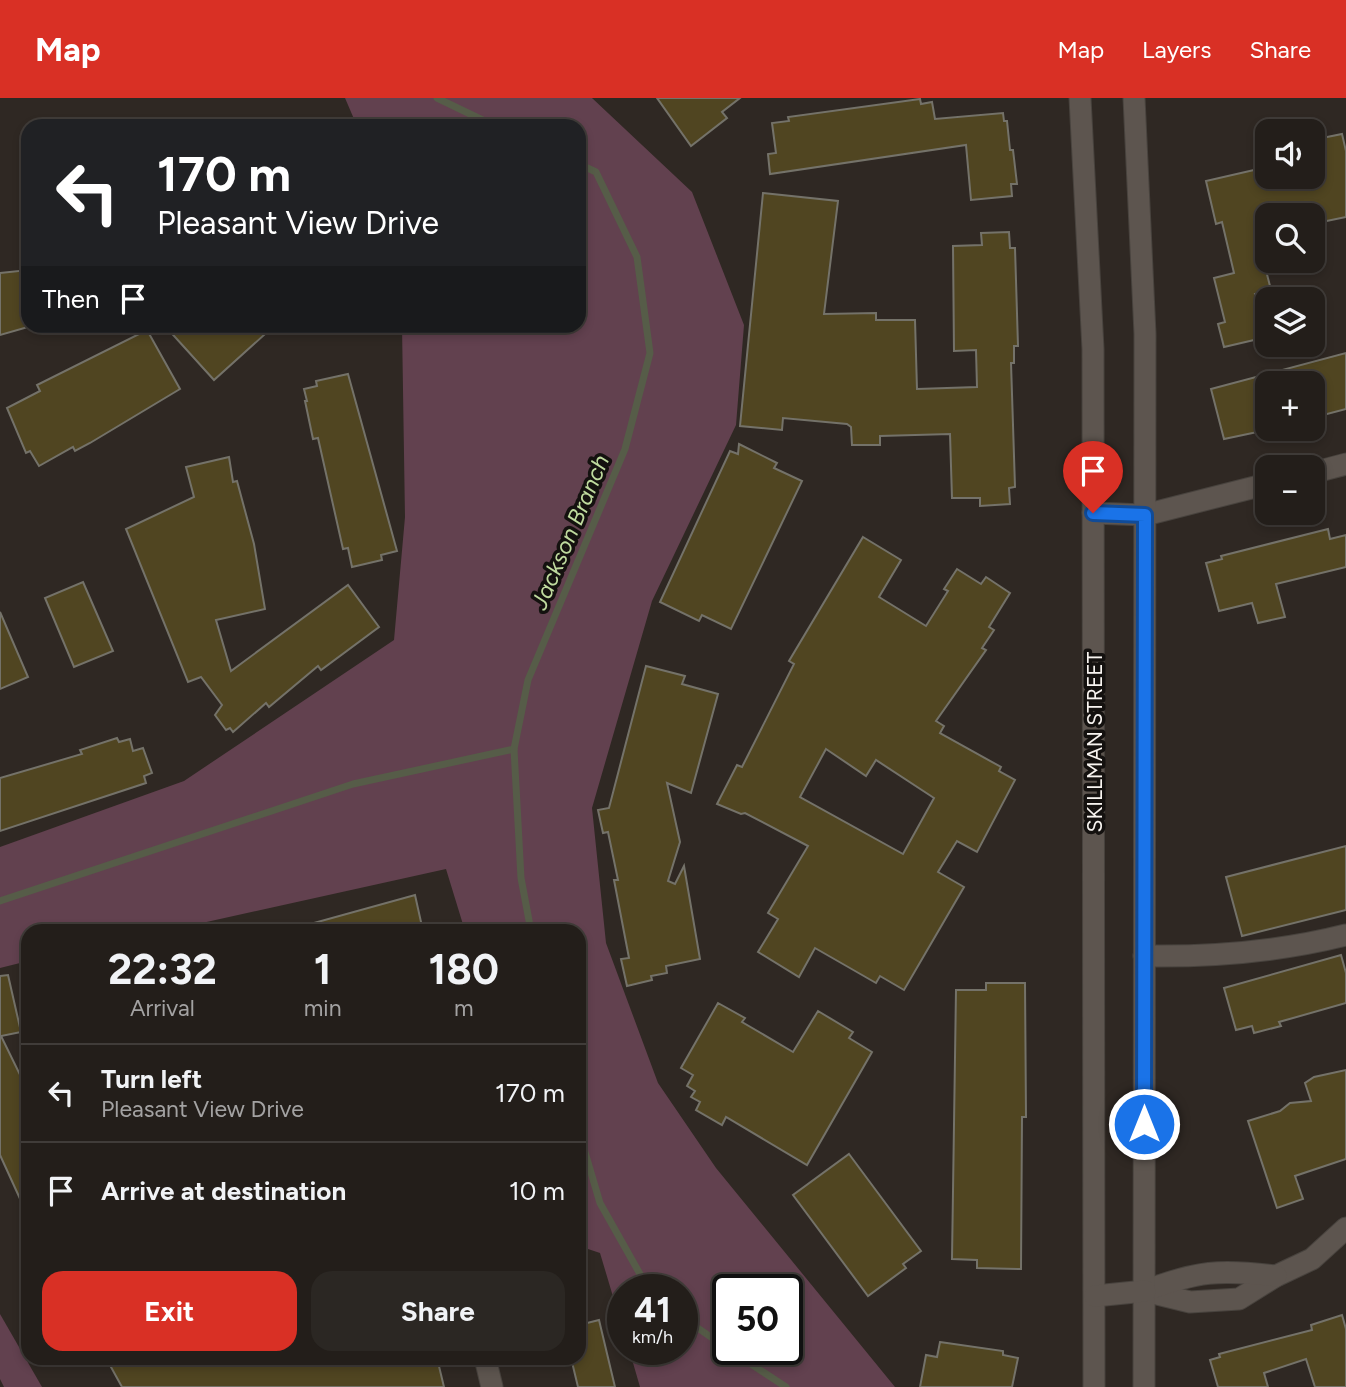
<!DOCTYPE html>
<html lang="en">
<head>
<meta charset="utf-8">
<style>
	body { margin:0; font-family:Figtree,sans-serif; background:#2b2723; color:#f1f3f6; height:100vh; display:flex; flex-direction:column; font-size:26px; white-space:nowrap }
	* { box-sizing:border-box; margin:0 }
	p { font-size:23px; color:#a3a2a2 }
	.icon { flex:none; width:38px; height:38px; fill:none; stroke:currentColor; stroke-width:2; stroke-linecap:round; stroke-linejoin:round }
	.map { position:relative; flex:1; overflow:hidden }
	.drawer { position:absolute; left:21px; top:826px; width:565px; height:441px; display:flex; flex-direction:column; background:#231e1a; border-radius:21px; box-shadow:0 4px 10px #0003,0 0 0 2px #403c39 }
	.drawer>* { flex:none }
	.hud { position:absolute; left:21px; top:21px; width:565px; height:214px; border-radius:21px; box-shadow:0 4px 10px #0003,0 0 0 2px #403c39; background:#202124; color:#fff; overflow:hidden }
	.fabs { position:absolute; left:1255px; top:21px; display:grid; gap:14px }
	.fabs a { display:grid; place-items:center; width:70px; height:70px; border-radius:14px; background:#231e1a; box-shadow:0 4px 10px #0003,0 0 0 2px #403c39; font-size:35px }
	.speed { position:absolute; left:607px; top:1176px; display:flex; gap:14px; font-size:35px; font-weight:700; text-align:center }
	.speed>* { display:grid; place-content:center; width:91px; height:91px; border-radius:50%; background:#231e1a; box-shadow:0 4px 10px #0003,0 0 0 2px #403c39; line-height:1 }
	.speed small { font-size:18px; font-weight:400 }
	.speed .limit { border:4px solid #111; border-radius:10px; background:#fff; color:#111 }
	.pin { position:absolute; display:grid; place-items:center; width:60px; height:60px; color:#fff; margin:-72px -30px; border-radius:50% 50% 50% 0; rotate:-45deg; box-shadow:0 0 7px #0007 }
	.pin .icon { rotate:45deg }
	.me { position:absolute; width:77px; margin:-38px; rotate:0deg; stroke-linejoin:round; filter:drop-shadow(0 0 5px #0008) }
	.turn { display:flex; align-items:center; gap:24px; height:147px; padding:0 21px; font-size:32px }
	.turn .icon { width:91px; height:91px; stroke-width:2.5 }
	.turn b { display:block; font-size:49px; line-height:60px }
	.then { display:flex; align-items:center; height:66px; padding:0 21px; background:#0003; gap:14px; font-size:26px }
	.eta { display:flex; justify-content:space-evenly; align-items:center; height:119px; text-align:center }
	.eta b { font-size:42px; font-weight:700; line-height:49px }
	.action { display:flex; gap:14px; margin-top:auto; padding:14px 21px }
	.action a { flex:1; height:80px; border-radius:21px; background:#d93025; color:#fff; font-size:28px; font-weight:700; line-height:80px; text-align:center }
	.action a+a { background:#2b2723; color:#f1f3f6 }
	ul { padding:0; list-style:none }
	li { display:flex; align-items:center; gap:21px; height:98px; padding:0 21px; border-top:2px solid #403c39 }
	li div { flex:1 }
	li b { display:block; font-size:26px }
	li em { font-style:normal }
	header { display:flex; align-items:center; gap:42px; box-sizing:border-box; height:98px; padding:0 35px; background:#d93025; color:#fff }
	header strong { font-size:33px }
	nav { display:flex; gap:38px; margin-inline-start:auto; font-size:24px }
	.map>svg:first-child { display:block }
	.green { fill:#62414f; fill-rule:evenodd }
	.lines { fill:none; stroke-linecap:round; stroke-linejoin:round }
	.stream { stroke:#565c48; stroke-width:7 }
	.building { fill:#504521; stroke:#747269; stroke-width:2; fill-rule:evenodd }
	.minor-casing { stroke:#48433e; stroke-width:23 }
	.secondary-casing { stroke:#48433e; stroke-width:23 }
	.minor { stroke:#5d554f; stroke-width:21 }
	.secondary { stroke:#5d554f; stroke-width:21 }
	.route-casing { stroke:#114b97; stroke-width:18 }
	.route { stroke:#1a73e8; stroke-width:12 }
	.labels { text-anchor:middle; stroke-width:7; stroke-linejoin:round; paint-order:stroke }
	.street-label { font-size:21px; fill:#f8f4f0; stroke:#14110f }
	.water-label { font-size:23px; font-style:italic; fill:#bfda9e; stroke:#14110f }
</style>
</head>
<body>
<header>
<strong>Map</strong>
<nav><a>Map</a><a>Layers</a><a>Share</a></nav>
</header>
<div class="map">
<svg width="1346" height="1289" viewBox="0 0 1346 1289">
	<rect width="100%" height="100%" fill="#2f2823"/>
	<!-- green -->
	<g class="green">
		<path d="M345,0H592L692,94L744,227L736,327L652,503L592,710L606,845L658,985L716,1070L895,1289H640L629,1251H682V1192H623V1232L600,1155L579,1148V833H465L446,771L166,833H28V863L0,870V749L184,683L394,542L405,419L402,228H579V28H357ZM728,1192H788V1251H728Z"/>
		<path d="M0,1216L42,1289H4L0,1281Z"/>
	</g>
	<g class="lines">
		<!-- stream -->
		<g class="stream">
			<path d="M437,0L495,28"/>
			<path d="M0,803L353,686L514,651"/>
			<path d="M531,833L521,780L514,651L528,582L625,351L650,255L637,159L596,74L579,66"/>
			<path d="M579,1034L600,1105L649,1192"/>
			<path d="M682,1219L728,1251"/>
			<path d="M728,1251L786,1289"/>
		</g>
	</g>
	<!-- building -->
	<g class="building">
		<path d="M657,0H740L722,14L727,20L691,48Z"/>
		<path d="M920,1L921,6L932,4L935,21L1003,15L1004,23H1007L1010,52H1013L1017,86H1011L1012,98L971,102L966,47L770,76L768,56L776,55L772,25L789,23L788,19Z"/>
		<path d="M1342,36L1346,53V119L1312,126V117H1267V151L1261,153L1271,192L1255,196L1267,239L1224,249L1218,226L1225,224L1214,180L1234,175L1222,124L1216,126L1206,83L1267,69V79H1312V42Z"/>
		<path d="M763,95L838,103L824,216L876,215V222H915L917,291L977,289L976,252L954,253L953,148L982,147L981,135L1009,134L1010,150H1015L1018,248H1014V265H1011L1015,389L1009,390L1010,406L980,408V400H952L950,336L880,338V347H852L851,329L847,326L783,320L782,332L740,328Z"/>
		<path d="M28,172V229L0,237V175Z"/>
		<path d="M165,228H274L214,282Z"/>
		<path d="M147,232L180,291L90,345L75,353L73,349L39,368L30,353L26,355L7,310L40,293L37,287Z"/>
		<path d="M1346,255V311L1312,320V285H1267V332L1224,341L1211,291Z"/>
		<path d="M348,276L397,453L381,457L382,462L352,469L348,450L343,451L318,340L313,341L305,303H307L304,291L317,288L316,283Z"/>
		<path d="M739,346L777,365L774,370L802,383L731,531L702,517L699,523L660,504L730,353L738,356Z"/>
		<path d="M229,359L233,384L237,383L254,446L265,511L216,522L231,573L348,487L379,529L321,572L318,568L269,609L266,605L233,634L230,630L226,632L215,617L222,607L201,579L188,584L126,431L194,399L186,369Z"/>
		<path d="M1328,431L1330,441L1346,437V469L1276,486L1285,519L1258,525L1252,505L1219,513L1206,465L1222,461L1221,458Z"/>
		<path d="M863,439L901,462L879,499L926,528L948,493L944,491L957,471L981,486L986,479L1010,495L989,529L994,532L982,550L986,552L936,623L944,628L940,635L1001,669L999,673L1015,682L977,754L957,743L938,774L964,789L904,892L880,878L876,885L815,850L799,879L758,854L778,821L768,815L808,748L745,715L741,716L717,706L737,667L742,669L794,566L789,563ZM826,651L866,678L876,662L934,700L903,756L800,699Z"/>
		<path d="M83,484L113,553L74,569L45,500Z"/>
		<path d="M0,514L28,579L0,591Z"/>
		<path d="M646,568L685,578L682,586L718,596L691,695L667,685L680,744L668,783L675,786L684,768L700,861L666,868L667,875L651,878L652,882L627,888L621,861L629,860L614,782H618L608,734L603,735L598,712L609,710Z"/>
		<path d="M117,640L119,644L130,641L133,653L143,650L152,675L144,678L146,685L0,733V680L82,656L80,652Z"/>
		<path d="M1346,748V812L1242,838L1226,779Z"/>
		<path d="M415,797L423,833H303V828Z"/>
		<path d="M1341,857L1346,875V905L1279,924L1281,928L1254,935L1252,928L1236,932L1224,890Z"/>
		<path d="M8,877L21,934L1,938L28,993L27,1116L0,1057V878Z"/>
		<path d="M986,885H1025L1026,1019H1022L1021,1171L977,1170V1162L952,1161L956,892H986Z"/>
		<path d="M718,905L745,920L742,924L793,954L818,913L853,934L849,940L872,954L807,1067L726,1019L722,1027L696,1012L700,1004L691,999L695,993L687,988L693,977L681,970Z"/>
		<path d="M1346,972V1061L1295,1078L1303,1101L1277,1110L1248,1023L1280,1013L1290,1005L1311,1003L1305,985L1314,979Z"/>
		<path d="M849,1056L921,1153L903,1166L906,1170L868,1198L793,1097Z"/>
		<path d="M1342,1217L1346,1231V1289H1315L1306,1261L1264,1275L1268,1289H1218L1210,1262L1220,1259L1219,1256L1312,1232L1311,1227Z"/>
		<path d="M599,1222L615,1289H578L572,1264L573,1260H579V1227Z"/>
		<path d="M940,1244L1003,1253V1257L1018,1260L1012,1289H920L926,1257L937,1259Z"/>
		<path d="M106,1260H437L444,1289H122Z"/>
	</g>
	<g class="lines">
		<defs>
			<g id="minor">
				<path d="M1312,375L1346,366"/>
				<path d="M1093,415L1145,417L1267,386"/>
				<path d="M1144,858C1213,859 1279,854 1346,837"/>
				<path d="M1145,1193L1190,1204L1239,1201L1276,1178L1312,1161L1346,1130"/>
				<path d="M1145,1193C1197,1173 1220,1171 1276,1178"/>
				<path d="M486,1264L492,1289"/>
			</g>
			<g id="secondary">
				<path d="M1080,0L1093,251L1094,1289"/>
				<path d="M1134,0L1145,236L1144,1289"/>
				<path d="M1095,1198L1145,1193"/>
			</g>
		</defs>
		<!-- minor casing -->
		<use href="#minor" class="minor-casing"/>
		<!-- secondary casing -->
		<use href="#secondary" class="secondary-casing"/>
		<!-- minor -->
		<use href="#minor" class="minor"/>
		<!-- secondary -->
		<use href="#secondary" class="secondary"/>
	</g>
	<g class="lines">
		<defs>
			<path id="route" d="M1093,415L1145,417L1144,1026"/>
		</defs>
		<!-- route casing -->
		<use href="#route" class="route-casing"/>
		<!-- route -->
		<use href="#route" class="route"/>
	</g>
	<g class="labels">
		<!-- street labels -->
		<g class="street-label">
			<text transform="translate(1095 644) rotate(-90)" y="7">SKILLMAN STREET</text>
		</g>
		<!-- water labels -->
		<g class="water-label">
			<text transform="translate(570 434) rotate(-67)" y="8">Jackson Branch</text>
		</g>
	</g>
</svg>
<div class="fabs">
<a><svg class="icon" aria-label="sound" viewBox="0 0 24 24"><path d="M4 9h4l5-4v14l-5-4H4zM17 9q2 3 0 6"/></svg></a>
<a><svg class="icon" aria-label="search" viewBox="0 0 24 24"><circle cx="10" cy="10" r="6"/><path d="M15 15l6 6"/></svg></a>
<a><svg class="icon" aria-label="layers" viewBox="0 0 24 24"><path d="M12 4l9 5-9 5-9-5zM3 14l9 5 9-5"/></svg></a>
<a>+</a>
<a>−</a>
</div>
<div class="speed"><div>41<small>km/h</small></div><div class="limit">50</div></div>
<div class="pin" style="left:1093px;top:415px;background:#d93025"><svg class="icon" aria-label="arrive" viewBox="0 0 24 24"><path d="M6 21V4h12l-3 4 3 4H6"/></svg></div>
<svg class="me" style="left:1144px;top:1026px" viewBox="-20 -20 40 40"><circle r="17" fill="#1a73e8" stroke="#fff" stroke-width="3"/><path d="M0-11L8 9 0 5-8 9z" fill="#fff"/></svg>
<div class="hud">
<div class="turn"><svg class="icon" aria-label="left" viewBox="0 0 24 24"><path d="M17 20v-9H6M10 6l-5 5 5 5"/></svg><div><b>170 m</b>Pleasant View Drive</div></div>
<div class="then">Then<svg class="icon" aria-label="arrive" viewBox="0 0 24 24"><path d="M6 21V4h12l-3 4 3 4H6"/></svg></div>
</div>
<section class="drawer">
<div class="eta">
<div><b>22:32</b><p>Arrival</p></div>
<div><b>1</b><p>min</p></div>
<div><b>180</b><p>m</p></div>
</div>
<ul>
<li><svg class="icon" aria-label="left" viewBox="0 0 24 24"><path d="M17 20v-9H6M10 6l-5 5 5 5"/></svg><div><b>Turn left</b><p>Pleasant View Drive</p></div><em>170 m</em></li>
<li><svg class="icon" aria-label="arrive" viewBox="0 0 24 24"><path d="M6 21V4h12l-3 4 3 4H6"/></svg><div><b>Arrive at destination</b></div><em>10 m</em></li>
</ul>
<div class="action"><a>Exit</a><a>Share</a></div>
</section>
</div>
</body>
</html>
